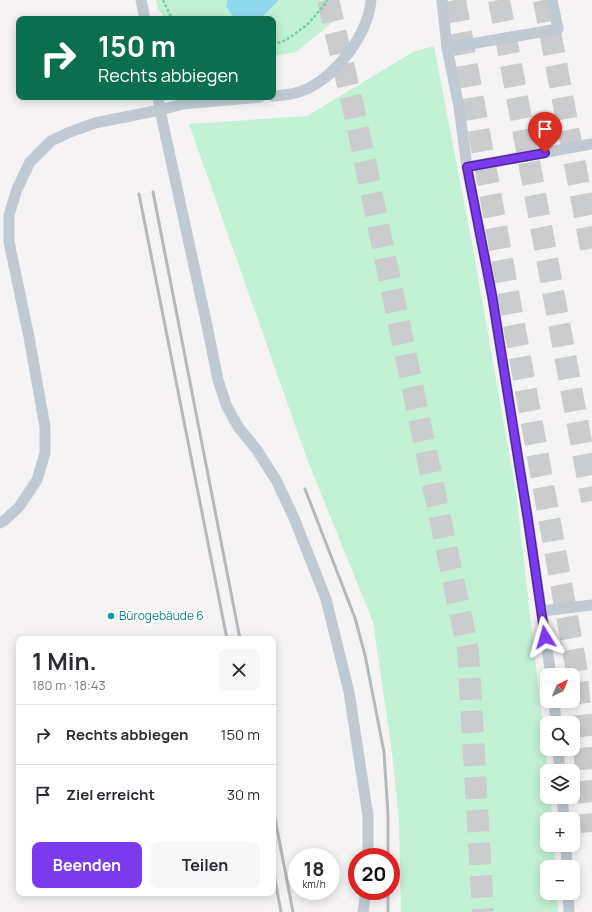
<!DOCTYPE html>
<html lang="de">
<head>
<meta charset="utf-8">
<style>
	body { margin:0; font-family:Manrope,sans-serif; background:#f7f7f7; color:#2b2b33; height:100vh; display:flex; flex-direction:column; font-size:15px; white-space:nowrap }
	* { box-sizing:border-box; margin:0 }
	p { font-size:13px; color:#7c7c81 }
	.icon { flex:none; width:22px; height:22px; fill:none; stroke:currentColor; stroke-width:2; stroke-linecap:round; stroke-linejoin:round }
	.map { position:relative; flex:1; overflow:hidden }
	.side { position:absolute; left:16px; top:636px; width:260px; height:260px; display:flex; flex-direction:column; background:#fff; border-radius:8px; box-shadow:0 2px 10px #0003 }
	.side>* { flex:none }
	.hud { position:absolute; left:16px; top:16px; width:260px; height:84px; border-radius:8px; box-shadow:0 2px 10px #0003; background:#0b6e4f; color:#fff; overflow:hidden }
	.needle { width:26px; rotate:44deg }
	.fabs { position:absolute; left:540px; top:668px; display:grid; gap:8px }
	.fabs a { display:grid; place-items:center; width:40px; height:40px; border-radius:8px; background:#fff; box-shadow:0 2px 10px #0003; font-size:20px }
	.speed { position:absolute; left:288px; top:848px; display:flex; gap:8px; font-size:20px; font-weight:700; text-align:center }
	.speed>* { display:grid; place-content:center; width:52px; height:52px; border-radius:50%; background:#fff; box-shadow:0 2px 10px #0003; line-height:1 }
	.speed small { font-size:10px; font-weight:400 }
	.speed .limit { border:6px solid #d22; background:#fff; color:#111 }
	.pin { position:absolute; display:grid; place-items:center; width:34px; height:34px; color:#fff; margin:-41px -17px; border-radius:50% 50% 50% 0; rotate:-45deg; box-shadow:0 0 4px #0007 }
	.pin .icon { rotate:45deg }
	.me { position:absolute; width:44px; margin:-22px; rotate:352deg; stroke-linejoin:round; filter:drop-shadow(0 0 3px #0008) }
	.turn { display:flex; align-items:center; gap:14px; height:84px; padding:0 16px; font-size:18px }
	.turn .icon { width:52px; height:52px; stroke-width:2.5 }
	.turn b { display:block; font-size:28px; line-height:34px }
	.round { display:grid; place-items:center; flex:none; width:42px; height:42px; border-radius:8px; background:#f7f7f7 }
	.head { display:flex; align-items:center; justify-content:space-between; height:68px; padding:0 16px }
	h1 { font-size:24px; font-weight:700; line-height:30px }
	.action { display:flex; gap:8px; margin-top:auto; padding:8px 16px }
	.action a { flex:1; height:46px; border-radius:8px; background:#7c3aed; color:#fff; font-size:16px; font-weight:700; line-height:46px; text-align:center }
	.action a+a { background:#f7f7f7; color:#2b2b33 }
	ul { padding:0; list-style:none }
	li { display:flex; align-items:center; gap:12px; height:60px; padding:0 16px; border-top:1px solid #e1e1e2 }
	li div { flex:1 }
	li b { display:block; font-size:15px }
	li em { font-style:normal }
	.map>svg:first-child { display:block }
	.green { fill:#c3f1d5 }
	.water { fill:#90daee }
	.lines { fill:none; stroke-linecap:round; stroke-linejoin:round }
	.highway-tunnel { stroke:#caccce; stroke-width:22; stroke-dasharray:22 11; stroke-linecap:butt }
	.path { stroke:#7ad0a6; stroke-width:2.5; stroke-dasharray:3 2; stroke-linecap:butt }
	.lane { stroke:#c1cad2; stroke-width:11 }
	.rail { stroke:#b5b8bd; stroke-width:3 }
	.route-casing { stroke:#51269a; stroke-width:10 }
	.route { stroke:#7c3aed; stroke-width:7 }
	.culture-dot { fill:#0f9aa8; stroke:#fff; stroke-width:1.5 }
	.labels { text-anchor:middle; stroke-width:4; stroke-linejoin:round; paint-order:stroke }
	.culture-label { font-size:12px; fill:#0d838f; stroke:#fff; text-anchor:start }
</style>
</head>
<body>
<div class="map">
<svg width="592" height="912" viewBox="0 0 592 912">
	<rect width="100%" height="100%" fill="#f5f3f3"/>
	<!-- green -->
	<g class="green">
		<path d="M156,0H227L226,7L235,19H166L158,9Z"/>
		<path d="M279,0H340L335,20L296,52L273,56V19H260Z"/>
		<path d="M434,46L474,254L516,492L548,771H547V797H551L552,819H547V845H554L556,867H547V893H557L558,912H401L399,819L392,752L373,622L307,459L189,124L307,116L413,52Z"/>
	</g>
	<!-- water -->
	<path class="water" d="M227,0H279L260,19H235L226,7Z"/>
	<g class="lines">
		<!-- highway-tunnel -->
		<g class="highway-tunnel">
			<path d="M328,0L355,115L468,650L483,912"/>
			<path d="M455,0L576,666L592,832"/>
			<path d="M499,0L592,501"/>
			<path d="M544,0L592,254"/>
		</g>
		<!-- path -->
		<g class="path">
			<path d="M163,0L172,19"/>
			<path d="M273,45L286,40L307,25L326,3L327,0"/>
		</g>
		<!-- lane -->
		<g class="lane">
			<path d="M141,0L145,19"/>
			<path d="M442,0L447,48L459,107L467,167L492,295L528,520L551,675"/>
			<path d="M447,48L558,29L552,0"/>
			<path d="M273,96C285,95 298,94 309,88C339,72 368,34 371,0"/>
			<path d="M158,97L160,110L206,321L218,380L227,407L239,428L257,450L276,480L294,518L326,599L349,692L368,816V857"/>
			<path d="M467,167L592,144"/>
			<path d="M0,523L6,519L19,507L37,480L45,453V427L29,337L9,242V215L17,189L30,162L51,141L70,132L95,123L160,110L183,104L260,97"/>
			<path d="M542,611L592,605"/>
			<path d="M554,701L556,723"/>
			<path d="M558,749L560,771"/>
			<path d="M562,797L564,819"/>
			<path d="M566,845L567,867"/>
			<path d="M568,893L569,912"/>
			<path d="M363,912L366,891"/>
		</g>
		<!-- rail -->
		<g class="rail">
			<path d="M153,192L240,639"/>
			<path d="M139,194L227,639"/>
			<path d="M305,489L355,618L365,655L384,752L388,815V857"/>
			<path d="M273,808L293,912"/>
			<path d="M273,869L281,912"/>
			<path d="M388,912V891"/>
		</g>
	</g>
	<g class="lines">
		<defs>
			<path id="route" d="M545,637L528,520L492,295L467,167L545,153"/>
		</defs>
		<!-- route casing -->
		<use href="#route" class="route-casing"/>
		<!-- route -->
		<use href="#route" class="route"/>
	</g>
	<!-- markers -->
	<circle class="culture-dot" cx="111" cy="616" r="4"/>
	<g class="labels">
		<!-- culture labels -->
		<g class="culture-label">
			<text x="119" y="620">Bürogebäude 6</text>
		</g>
	</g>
</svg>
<div class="fabs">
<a><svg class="needle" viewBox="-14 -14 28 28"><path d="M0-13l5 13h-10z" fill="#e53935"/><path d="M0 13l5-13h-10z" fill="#7c7c81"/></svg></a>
<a><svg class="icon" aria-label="search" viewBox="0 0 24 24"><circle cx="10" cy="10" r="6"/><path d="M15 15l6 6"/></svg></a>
<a><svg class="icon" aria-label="layers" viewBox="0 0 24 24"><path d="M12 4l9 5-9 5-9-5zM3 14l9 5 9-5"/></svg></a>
<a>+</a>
<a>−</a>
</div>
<div class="speed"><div>18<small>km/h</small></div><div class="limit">20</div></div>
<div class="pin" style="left:545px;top:153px;background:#d93025"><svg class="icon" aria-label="arrive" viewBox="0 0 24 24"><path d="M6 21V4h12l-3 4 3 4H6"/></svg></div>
<svg class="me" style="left:545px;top:637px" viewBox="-20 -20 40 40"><path d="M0-17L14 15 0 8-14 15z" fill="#7c3aed" stroke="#fff" stroke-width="4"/></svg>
<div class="hud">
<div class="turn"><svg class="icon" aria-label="right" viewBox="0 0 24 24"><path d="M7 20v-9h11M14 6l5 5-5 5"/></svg><div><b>150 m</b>Rechts abbiegen</div></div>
</div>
<section class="side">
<div class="head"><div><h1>1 Min.</h1><p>180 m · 18:43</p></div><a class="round"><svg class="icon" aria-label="close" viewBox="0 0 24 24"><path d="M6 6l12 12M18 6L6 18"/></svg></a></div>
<ul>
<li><svg class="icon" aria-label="right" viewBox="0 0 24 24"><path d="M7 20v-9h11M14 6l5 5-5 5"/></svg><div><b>Rechts abbiegen</b></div><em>150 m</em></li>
<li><svg class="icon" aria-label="arrive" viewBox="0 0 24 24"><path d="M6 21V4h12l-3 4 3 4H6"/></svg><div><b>Ziel erreicht</b></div><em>30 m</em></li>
</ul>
<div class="action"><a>Beenden</a><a>Teilen</a></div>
</section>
</div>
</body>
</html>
